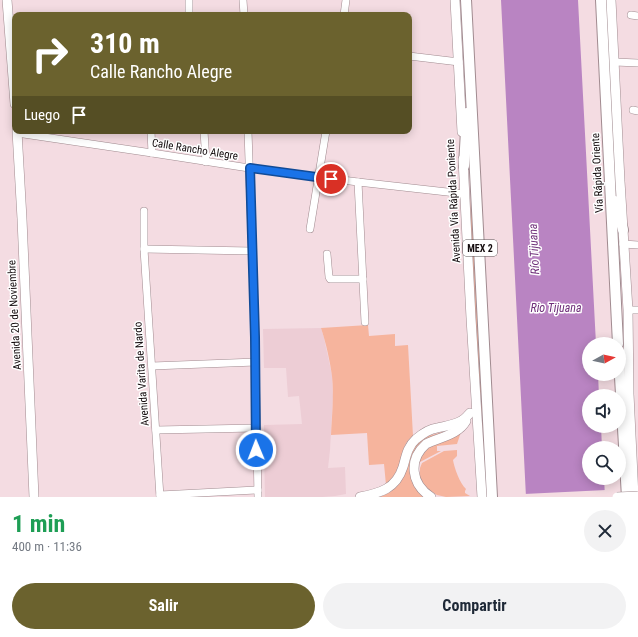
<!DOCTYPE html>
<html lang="es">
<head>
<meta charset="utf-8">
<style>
	body { margin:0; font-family:"Roboto Condensed",sans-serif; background:#f2f2f3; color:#1f2937; height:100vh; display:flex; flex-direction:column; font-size:15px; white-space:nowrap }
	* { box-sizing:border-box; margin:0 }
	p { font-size:13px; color:#747a83 }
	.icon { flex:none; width:22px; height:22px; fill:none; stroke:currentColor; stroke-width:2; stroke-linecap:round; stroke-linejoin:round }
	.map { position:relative; height:497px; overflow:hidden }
	.sheet { display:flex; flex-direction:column; background:#fff; flex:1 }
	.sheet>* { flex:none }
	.guide { position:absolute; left:12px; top:12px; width:400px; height:122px; border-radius:8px; box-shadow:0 2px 10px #0003; background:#6b622e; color:#fff; overflow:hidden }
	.needle { width:26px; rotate:82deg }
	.fabs { position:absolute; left:582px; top:337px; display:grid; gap:8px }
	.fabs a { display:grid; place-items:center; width:44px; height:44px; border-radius:50%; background:#fff; box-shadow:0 2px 10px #0003; font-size:20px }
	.pin { position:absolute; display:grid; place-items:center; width:34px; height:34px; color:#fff; margin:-17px; border:2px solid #fff; border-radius:50%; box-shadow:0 1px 4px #0007 }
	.me { position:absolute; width:44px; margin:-22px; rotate:359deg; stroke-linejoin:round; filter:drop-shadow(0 0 3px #0008) }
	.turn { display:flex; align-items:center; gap:14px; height:84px; padding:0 12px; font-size:18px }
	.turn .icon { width:52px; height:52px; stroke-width:2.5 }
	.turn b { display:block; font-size:28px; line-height:34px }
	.then { display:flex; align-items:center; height:38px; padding:0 12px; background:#0003; gap:8px; font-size:15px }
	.round { display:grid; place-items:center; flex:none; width:42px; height:42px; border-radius:21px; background:#f2f2f3 }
	.headline { display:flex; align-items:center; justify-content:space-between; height:68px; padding:0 12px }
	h1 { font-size:24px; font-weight:700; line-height:30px; color:#1e9e55 }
	.primary-button { display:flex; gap:8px; margin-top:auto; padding:8px 12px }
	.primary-button a { flex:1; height:46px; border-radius:24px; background:#6b622e; color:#fff; font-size:16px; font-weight:700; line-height:46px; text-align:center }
	.primary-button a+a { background:#f2f2f3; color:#1f2937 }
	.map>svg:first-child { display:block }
	.built { fill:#edcdd5 }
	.green { fill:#f6b49d }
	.water { fill:#b984c2 }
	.pier { fill:#f4dce2 }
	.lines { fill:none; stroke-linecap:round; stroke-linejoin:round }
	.minor-casing { stroke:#a18b90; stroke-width:8 }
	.major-casing { stroke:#a18b90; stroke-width:10 }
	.highway-casing { stroke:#a18b90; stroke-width:12 }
	.minor { stroke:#fff; stroke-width:7 }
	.major { stroke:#fff; stroke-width:9 }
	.highway { stroke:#fff; stroke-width:10 }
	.major-bridge-casing { stroke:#a18b90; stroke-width:10; stroke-linecap:butt }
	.major-bridge { stroke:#fff; stroke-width:9 }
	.route-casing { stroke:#114b97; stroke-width:10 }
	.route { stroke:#1a73e8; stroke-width:7 }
	.labels { text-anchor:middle; stroke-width:3; stroke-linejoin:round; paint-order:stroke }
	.shield { fill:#fff; stroke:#5a5556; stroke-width:1 }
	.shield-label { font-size:10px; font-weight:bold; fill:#140c0e }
	.street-label { font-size:11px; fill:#140c0e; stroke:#fff }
	.water-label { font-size:12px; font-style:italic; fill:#6e2e79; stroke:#fff }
</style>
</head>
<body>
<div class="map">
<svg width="638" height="497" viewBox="0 0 638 497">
	<rect width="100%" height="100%" fill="#f4dce2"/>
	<!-- built -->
	<path class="built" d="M321,328L324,338L332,375L333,397L330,450L328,468L345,467L346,494L335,496L322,497H265L264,452V425L302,424L299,396L288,397L286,368H264L263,329Z"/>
	<!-- green -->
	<g class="green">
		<path d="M468,140H469L487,497H486L480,386L474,318L470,219L471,196Z"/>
		<path d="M368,325L369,336L395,334V346L408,345L413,436C401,444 403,458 397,470C394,476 390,481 386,485L384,464L369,465L367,433L331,435C332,415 334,396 332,376C330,361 326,343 321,328Z"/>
		<path d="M453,429L414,453L425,497H380L390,492L395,487L408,458L416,444L422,439L428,436Z"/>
		<path d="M461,432L457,444L437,446V451H441L420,462L418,464C424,445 445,439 461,432Z"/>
		<path d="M457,450V456L453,460C454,467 460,484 466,489L465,491V493L470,496L446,497L437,495L429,490L424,486L420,477V468L422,463L444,451Z"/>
	</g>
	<!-- water -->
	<path class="water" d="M501,0H578L596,344H589V374H598L599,396H589V426H601L602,448H589V478H604L605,497H526Z"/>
	<!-- pier -->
	<path class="pier" d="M606,490L607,497H524V494Z"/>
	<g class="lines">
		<defs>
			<g id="minor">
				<path d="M189,0V15"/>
				<path d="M243,0L244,15"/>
				<path d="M344,15L346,0"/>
				<path d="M631,15L638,16"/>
				<path d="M409,56L459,62"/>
				<path d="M615,62L638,63"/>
				<path d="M633,110L638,111"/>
				<path d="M151,131L152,153"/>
				<path d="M204,131L206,162"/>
				<path d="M248,131L255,337L258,497"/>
				<path d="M17,133L152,153L249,168L358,182L465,194"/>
				<path d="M358,182L365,322"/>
				<path d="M144,211V249L160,497"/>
				<path d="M310,229L326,131"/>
				<path d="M623,244L638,245"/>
				<path d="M144,249L252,251"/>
				<path d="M327,254L329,277L330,279H363"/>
				<path d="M628,310H638"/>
				<path d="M152,366L256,362"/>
				<path d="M156,430L256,428"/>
				<path d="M160,495L258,490"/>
			</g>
			<g id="major">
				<path d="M7,0L15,104"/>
				<path d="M455,0L462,132"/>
				<path d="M611,0L620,181L628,310L629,394L634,497"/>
				<path d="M17,131L22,219L34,497"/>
				<path d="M463,159L471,318L482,497"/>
				<path d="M360,497C380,493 396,489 403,467C406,457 407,447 416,439C422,434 429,429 437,428C445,426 454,425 461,421C465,419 468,415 470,413"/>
				<path d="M431,497C411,484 408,460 426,444C440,437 458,435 466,421"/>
			</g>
			<g id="highway">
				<path d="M466,0L492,497"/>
				<path d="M601,0L618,344"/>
				<path d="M464,166L467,113"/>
				<path d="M615,201L623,230"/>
				<path d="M619,360L627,497"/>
			</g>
		</defs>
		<!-- minor casing -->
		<use href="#minor" class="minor-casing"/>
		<!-- major casing -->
		<use href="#major" class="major-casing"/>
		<!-- highway casing -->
		<use href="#highway" class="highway-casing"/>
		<!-- minor -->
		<use href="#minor" class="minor"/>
		<!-- major -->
		<use href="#major" class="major"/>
		<!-- highway -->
		<use href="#highway" class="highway"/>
		<defs>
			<path id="major-bridge" d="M617,497L638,496"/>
		</defs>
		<!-- major-bridge casing -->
		<use href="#major-bridge" class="major-bridge-casing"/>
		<!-- major-bridge -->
		<use href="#major-bridge" class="major-bridge"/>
	</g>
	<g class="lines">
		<defs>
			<path id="route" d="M256,450L255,337L250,168L331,179"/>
		</defs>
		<!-- route casing -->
		<use href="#route" class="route-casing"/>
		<!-- route -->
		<use href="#route" class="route"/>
	</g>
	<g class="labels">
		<!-- shield labels -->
		<rect class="shield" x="463" y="240" width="34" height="16" rx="3"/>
		<g class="shield-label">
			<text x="480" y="252">MEX 2</text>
		</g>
		<!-- street labels -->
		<g class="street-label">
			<text transform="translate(195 149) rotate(9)" y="4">Calle Rancho Alegre</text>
			<text transform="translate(597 173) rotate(-93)" y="4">Vía Rápida Oriente</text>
			<text transform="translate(453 201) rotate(-93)" y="4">Avenida Vía Rápida Poniente</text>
			<text transform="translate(14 315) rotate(-93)" y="4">Avenida 20 de Noviembre</text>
			<text transform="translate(141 374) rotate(-94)" y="4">Avenida Varita de Nardo</text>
		</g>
		<!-- water labels -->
		<g class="water-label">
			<text transform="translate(534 249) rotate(-93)" y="4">Río Tijuana</text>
			<text x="556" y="312">Rio Tijuana</text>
		</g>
	</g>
</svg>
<div class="fabs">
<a><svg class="needle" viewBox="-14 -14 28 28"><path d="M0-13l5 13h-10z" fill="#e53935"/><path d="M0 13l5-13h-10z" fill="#747a83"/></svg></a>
<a><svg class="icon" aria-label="sound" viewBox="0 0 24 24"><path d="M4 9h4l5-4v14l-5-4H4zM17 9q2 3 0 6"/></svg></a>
<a><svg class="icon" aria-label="search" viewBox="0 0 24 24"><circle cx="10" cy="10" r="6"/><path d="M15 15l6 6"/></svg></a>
</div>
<div class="pin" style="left:331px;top:179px;background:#d93025"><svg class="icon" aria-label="arrive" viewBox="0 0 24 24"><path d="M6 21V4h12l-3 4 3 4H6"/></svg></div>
<svg class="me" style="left:256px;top:450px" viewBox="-20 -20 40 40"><circle r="17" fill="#1a73e8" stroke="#fff" stroke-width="3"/><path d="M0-11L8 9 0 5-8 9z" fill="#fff"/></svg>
<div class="guide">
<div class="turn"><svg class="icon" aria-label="right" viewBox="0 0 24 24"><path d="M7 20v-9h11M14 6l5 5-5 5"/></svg><div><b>310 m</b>Calle Rancho Alegre</div></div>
<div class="then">Luego<svg class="icon" aria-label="arrive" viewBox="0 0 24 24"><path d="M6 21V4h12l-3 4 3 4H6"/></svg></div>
</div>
</div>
<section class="sheet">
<div class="headline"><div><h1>1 min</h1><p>400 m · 11:36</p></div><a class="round"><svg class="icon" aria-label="close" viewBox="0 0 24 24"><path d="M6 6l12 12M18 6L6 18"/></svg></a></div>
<div class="primary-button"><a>Salir</a><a>Compartir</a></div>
</section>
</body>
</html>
